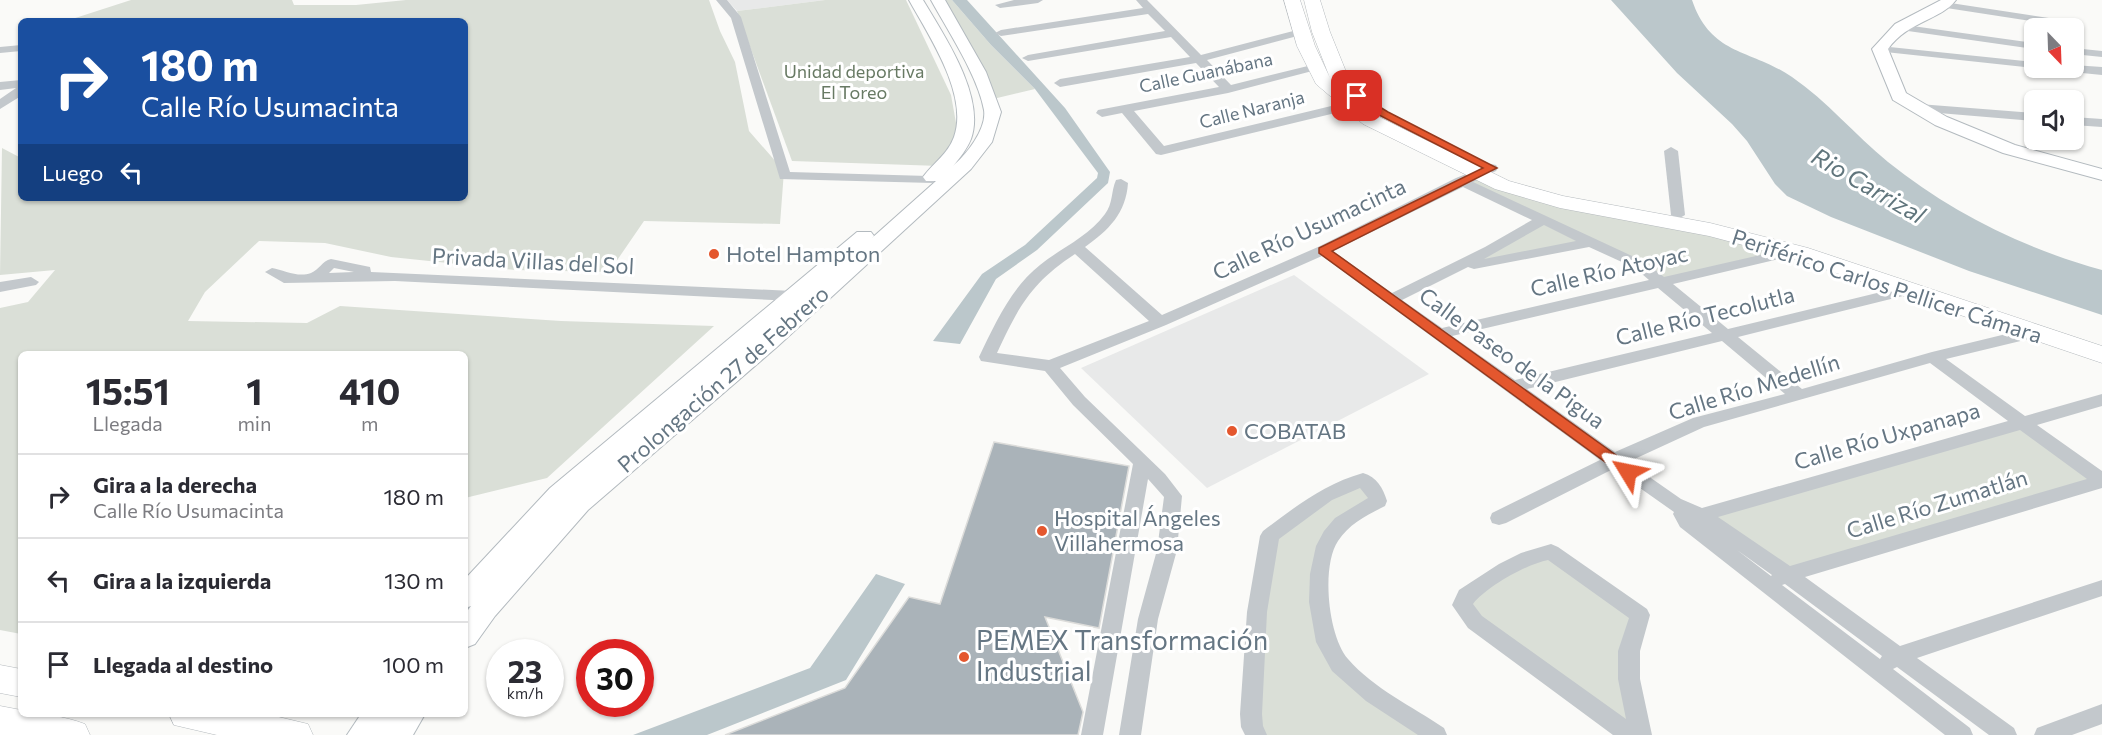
<!DOCTYPE html>
<html lang="es">
<head>
<meta charset="utf-8">
<style>
	body { margin:0; font-family:Commissioner,sans-serif; background:#f2f2f3; color:#2b2b33; height:100vh; display:flex; flex-direction:column; font-size:22px; white-space:nowrap }
	* { box-sizing:border-box; margin:0 }
	p { font-size:20px; color:#7c7c81 }
	.icon { flex:none; width:33px; height:33px; fill:none; stroke:currentColor; stroke-width:2; stroke-linecap:round; stroke-linejoin:round }
	.map { position:relative; flex:1; overflow:hidden }
	.drawer { position:absolute; left:18px; top:351px; width:450px; height:366px; display:flex; flex-direction:column; background:#fff; border-radius:9px; box-shadow:0 2px 4px #0004 }
	.drawer>* { flex:none }
	.hud { position:absolute; left:18px; top:18px; width:450px; height:183px; border-radius:9px; box-shadow:0 2px 4px #0004; background:#1a4fa0; color:#fff; overflow:hidden }
	.needle { width:39px; rotate:157deg }
	.tools { position:absolute; left:2024px; top:18px; display:grid; gap:12px }
	.tools a { display:grid; place-items:center; width:60px; height:60px; border-radius:9px; background:#fff; box-shadow:0 2px 4px #0004; font-size:30px }
	.speed { position:absolute; left:486px; top:639px; display:flex; gap:12px; font-size:30px; font-weight:700; text-align:center }
	.speed>* { display:grid; place-content:center; width:78px; height:78px; border-radius:50%; background:#fff; box-shadow:0 2px 4px #0004; line-height:1 }
	.speed small { font-size:15px; font-weight:400 }
	.speed .limit { border:9px solid #d22; background:#fff; color:#111 }
	.pin { position:absolute; display:grid; place-items:center; width:51px; height:51px; color:#fff; margin:-26px; border-radius:12px; box-shadow:0 3px 9px #0006 }
	.me { position:absolute; width:66px; margin:-33px; rotate:305deg; stroke-linejoin:round; filter:drop-shadow(0 0 4px #0008) }
	.turn { display:flex; align-items:center; gap:21px; height:126px; padding:0 24px; font-size:27px }
	.turn .icon { width:78px; height:78px; stroke-width:2.5 }
	.turn b { display:block; font-size:42px; line-height:51px }
	.then { display:flex; align-items:center; height:57px; padding:0 24px; background:#0003; gap:12px; font-size:22px }
	.eta { display:flex; justify-content:space-evenly; align-items:center; height:102px; text-align:center }
	.eta b { font-size:36px; font-weight:700; line-height:42px }
	ul { padding:0; list-style:none }
	li { display:flex; align-items:center; gap:18px; height:84px; padding:0 24px; border-top:2px solid #e1e1e2 }
	li div { flex:1 }
	li b { display:block; font-size:22px }
	li em { font-style:normal }
	.map>svg:first-child { display:block }
	.built { fill:#e8e9e9 }
	.green { fill:#dadfd7 }
	.water { fill:#bbc7cb }
	.building { fill:#aab3b9; stroke:#dcdcda; stroke-width:1.5 }
	.lines { fill:none; stroke-linecap:round; stroke-linejoin:round }
	.secondary-casing { stroke:#b3babf; stroke-width:2 }
	.primary-casing { stroke:#b5babe; stroke-width:1 }
	.street { fill:#c3c8cc; fill-rule:evenodd }
	.secondary { fill:#fff; fill-rule:evenodd }
	.primary { fill:#fff; fill-rule:evenodd }
	.route { fill:#e4572e; stroke:#94391e; stroke-width:1.5 }
	.poi-dot { fill:#e4572e; stroke:#fff; stroke-width:2 }
	.labels { text-anchor:middle; stroke-width:6; stroke-linejoin:round; paint-order:stroke }
	.far-park-label { font-size:18px; fill:#687a64; stroke:#fff }
	.far-street-label { font-size:18px; fill:#657683; stroke:#fff }
	.street-label { font-size:22px; fill:#657683; stroke:#fff }
	.poi-label { font-size:22px; fill:#657683; stroke:#fff; text-anchor:start }
	.water-label { font-size:24px; font-style:italic; fill:#60757c; stroke:#fff }
	.near-poi-label { font-size:27px; fill:#657683; stroke:#fff; text-anchor:start }
</style>
</head>
<body>
<div class="map">
<svg width="2102" height="735" viewBox="0 0 2102 735">
	<rect width="100%" height="100%" fill="#fafaf8"/>
	<!-- built -->
	<g class="built">
		<path d="M727,0H825L737,11Z"/>
		<path d="M1294,275L1429,374L1207,488L1081,368Z"/>
	</g>
	<!-- green -->
	<g class="green">
		<path d="M131,0H292L294,5H356L406,0H709L720,31L735,62L749,131L784,171L780,224L644,221L609,272L515,270L391,257L325,243L259,241L205,292L188,321L307,323L340,306L561,321L714,326L547,478L465,498V354H21V634L0,630V308L28,302L55,270L0,275L2,148L21,158V198H465V21H66Z"/>
		<path d="M825,0H906L951,95L958,134L940,166L792,161L737,11Z"/>
		<path d="M938,0H952L991,45L1035,89L993,99Z"/>
		<path d="M1477,173L1502,185L1791,252L1661,283L1591,242L1449,270L1543,219L1461,181Z"/>
		<path d="M2024,422L2102,480L1786,574L1701,515Z"/>
		<path d="M1349,483L1375,491L1326,545L1328,647L1434,735H1256L1270,536Z"/>
		<path d="M1551,552L1640,615L1629,651L1641,735L1475,622L1466,596Z"/>
	</g>
	<!-- water -->
	<g class="water">
		<path d="M952,0H967L1065,108L1110,172L1108,183L1037,250L996,279L960,344L933,341L982,274L1025,245L1097,178L1098,173L1035,89L991,45Z"/>
		<path d="M1611,0H1692C1711,56 1751,49 1792,77C1827,101 1855,135 1888,162C1950,212 2025,249 2102,270V315L1969,271L1831,217L1787,196L1775,184L1747,141L1732,124L1677,73Z"/>
		<path d="M876,574L905,584L846,680L707,735H633L810,668Z"/>
	</g>
	<!-- building -->
	<path class="building" d="M994,442L1129,466L1099,628L1045,617L1083,712L1078,735H725L845,688L909,597L940,604Z"/>
	<g class="lines">
		<defs>
			<g id="secondary">
				<path d="M909,0H923C944,35 986,97 971,139C967,149 960,158 953,166C966,155 987,129 984,110C978,76 948,31 931,0H945L986,72L1001,112L992,142L971,169L778,346L588,510L495,616L475,644L465,648V614L471,606L465,608V579L550,488L857,232H871L874,236L872,238L936,181H926L923,177C933,163 948,154 954,137C969,95 929,36 909,0Z"/>
				<path d="M1941,0H1956C1941,20 1908,21 1888,49L1906,93L1947,117L2015,145L2102,169V180L2003,153L1935,125L1893,100L1872,49L1895,24Z"/>
				<path d="M361,714H425L413,735H347Z"/>
			</g>
			<g id="primary">
				<path d="M1284,0H1300L1315,46L1330,78L1312,32L1304,0H1320L1330,32L1349,79L1346,83L1338,84L1377,116L1509,181L1563,196L1710,223L1808,248L2102,346V363L1792,258L1709,236L1560,208L1495,189L1363,124L1316,84L1297,46Z"/>
				<path d="M0,665L21,669V697L0,693Z"/>
				<path d="M0,706L21,710V714C43,714 64,716 85,724L90,735H0Z"/>
				<path d="M169,714H266L308,724L313,735H217L174,725Z"/>
			</g>
		</defs>
		<!-- secondary casing -->
		<use href="#secondary" class="secondary-casing"/>
		<!-- primary casing -->
		<use href="#primary" class="primary-casing"/>
		<!-- street -->
		<g class="street">
			<path d="M716,0H727L741,17L790,172L928,176L935,180L933,183L780,179L731,18Z"/>
			<path d="M1014,0H1043L1038,3L1000,8L995,5Z"/>
			<path d="M1136,0H1147L1201,55L1301,29L1305,30V34L1207,60L1231,85L1316,64L1322,67L1320,69L1228,93L1134,111L1164,146L1352,101L1358,105L1356,108L1161,155L1156,154L1122,113L1102,117L1096,113L1098,110L1219,87L1196,63L1060,87L1054,83L1060,79L1190,57L1171,37L1028,61L1022,58L1028,55L1165,31L1148,14L1001,36L995,33L1001,30L1143,8Z"/>
			<path d="M1944,2L2069,21L2074,24L2069,27L1940,7V3Z"/>
			<path d="M1898,24L2034,43V49L1894,29L1893,27Z"/>
			<path d="M21,45V51L0,53V47Z"/>
			<path d="M1880,46L2034,62V68H2038H2034L1876,51V47Z"/>
			<path d="M2073,48L2102,51V57L2073,54Z"/>
			<path d="M2073,65L2102,67V75L2062,71L2056,68H2073Z"/>
			<path d="M21,80V96L0,109V99L16,88L0,90V82Z"/>
			<path d="M1919,104L2034,113V121L1915,111L1913,108L1915,105Z"/>
			<path d="M2073,117L2102,119V127L2073,125Z"/>
			<path d="M1671,147L1678,151L1685,215L1678,219L1671,215L1664,151Z"/>
			<path d="M1491,164L1496,165L1498,168L1496,171L1473,182L1645,262L1664,277L1791,248L1796,249L1798,252L1796,255L1673,284L1728,329L1910,285L1915,287L1918,290L1915,293L1738,337L1802,389L1932,352L2035,327L2043,332L2041,336L1946,359L2025,416L2102,394V406L2037,425L2102,471V488L1805,577L1900,646L2102,580V596L1917,658L2014,728L2017,735H1989L1897,667L1893,669L1970,728L1973,735H1945L1680,527L1673,514L1674,512L1613,469L1506,523L1499,525L1492,523L1490,518L1492,513L1600,460L1322,256L1166,325L1060,368L1085,397L1165,474L1182,496L1177,550L1158,619L1141,735H1119L1138,619L1157,550L1164,497L1148,479L1103,735H1081L1133,464L1073,405L1045,371L981,361L979,357C995,324 1010,289 1040,265C1061,248 1088,237 1105,214C1113,204 1111,191 1116,180L1121,179L1128,183C1126,213 1109,230 1085,247L1162,315L1318,247L1456,178ZM1463,187L1532,220L1485,247L1392,293L1333,251ZM1544,225L1576,241L1484,259ZM1589,247L1635,268L1649,280L1442,328L1402,300L1468,267L1474,269ZM1075,254L1149,321L1049,360L997,353C1019,306 1031,283 1075,254ZM1658,288L1712,333L1515,380L1452,336ZM1722,341L1785,394L1693,418L1615,452L1527,389ZM1930,363L2008,421L1702,508L1681,499L1628,462L1704,427ZM2020,430L2087,479L1790,566L1718,517ZM1737,550L1772,575L1771,576ZM1785,584L1882,656L1880,659L1782,585Z"/>
			<path d="M331,259L370,267L371,272L793,291L801,296L793,301L395,281L284,283L265,272L272,268C284,270 298,278 311,273C319,270 322,261 331,259ZM334,268L354,272L329,273Z"/>
			<path d="M31,277L39,282L36,285L0,292V282Z"/>
			<path d="M1363,473C1377,477 1383,488 1387,501L1385,506C1367,515 1349,524 1338,541C1321,566 1328,636 1348,659C1374,689 1412,706 1444,728L1447,735H1418L1366,701L1332,671L1316,642L1309,602L1310,574L1316,546L1324,531L1335,518L1368,498L1360,488L1332,500L1279,539L1267,612L1262,714L1263,726L1267,735H1245L1241,727L1240,714L1247,612L1260,536L1263,531C1295,507 1324,484 1363,473Z"/>
			<path d="M1551,544L1558,547L1647,609L1650,615L1640,651V679L1652,735H1613L1468,628L1452,605L1459,590L1499,564L1521,553ZM1548,560L1629,618L1618,651V679L1626,719L1482,616L1473,604C1486,587 1527,564 1548,560Z"/>
			<path d="M2102,704V724L2072,735H2034L2037,728Z"/>
		</g>
		<!-- secondary -->
		<use href="#secondary" class="secondary"/>
		<!-- primary -->
		<use href="#primary" class="primary"/>
	</g>
	<!-- route -->
	<path class="route" d="M1357,93L1388,112L1497,168L1332,251L1634,468L1636,472L1634,475H1623L1319,253V248L1483,168L1381,116L1354,98L1352,96Z"/>
	<!-- markers -->
	<g class="poi-dot">
		<circle cx="714" cy="254" r="6"/>
		<circle cx="1232" cy="431" r="6"/>
		<circle cx="1042" cy="531" r="6"/>
		<circle cx="964" cy="657" r="6"/>
	</g>
	<g class="labels">
		<!-- far-park labels -->
		<g class="far-park-label">
			<text x="854" y="78">Unidad deportiva<tspan x="854" dy="21">El Toreo</tspan></text>
		</g>
		<!-- far-street labels -->
		<g class="far-street-label">
			<text transform="translate(1206 73) rotate(-12)" y="6">Calle Guanábana</text>
			<text transform="translate(1252 110) rotate(-14)" y="6">Calle Naranja</text>
		</g>
		<!-- street labels -->
		<g class="street-label">
			<text transform="translate(1309 229) rotate(-25)" y="8">Calle Río Usumacinta</text>
			<text transform="translate(533 261) rotate(3)" y="8">Privada Villas del Sol</text>
			<text transform="translate(1609 271) rotate(-13)" y="8">Calle Río Atoyac</text>
			<text transform="translate(1887 286) rotate(18)" y="8">Periférico Carlos Pellicer Cámara</text>
			<text transform="translate(1705 316) rotate(-14)" y="8">Calle Río Tecolutla</text>
			<text transform="translate(1512 358) rotate(36)" y="8">Calle Paseo de la Pigua</text>
			<text transform="translate(723 379) rotate(-41)" y="8">Prolongación 27 de Febrero</text>
			<text transform="translate(1754 387) rotate(-17)" y="8">Calle Río Medellín</text>
			<text transform="translate(1887 436) rotate(-16)" y="8">Calle Río Uxpanapa</text>
			<text transform="translate(1937 504) rotate(-17)" y="8">Calle Río Zumatlán</text>
		</g>
		<!-- poi labels -->
		<g class="poi-label">
			<text x="726" y="262">Hotel Hampton</text>
			<text x="1244" y="439">COBATAB</text>
			<text x="1054" y="526">Hospital Ángeles<tspan x="1054" dy="25">Villahermosa</tspan></text>
		</g>
		<!-- water labels -->
		<g class="water-label">
			<text transform="translate(1868 186) rotate(30)" y="8">Rio Carrizal</text>
		</g>
		<!-- near-poi labels -->
		<g class="near-poi-label">
			<text x="976" y="650">PEMEX Transformación<tspan x="976" dy="31">Industrial</tspan></text>
		</g>
	</g>
</svg>
<div class="tools">
<a><svg class="needle" viewBox="-14 -14 28 28"><path d="M0-13l5 13h-10z" fill="#e53935"/><path d="M0 13l5-13h-10z" fill="#7c7c81"/></svg></a>
<a><svg class="icon" aria-label="sound" viewBox="0 0 24 24"><path d="M4 9h4l5-4v14l-5-4H4zM17 9q2 3 0 6"/></svg></a>
</div>
<div class="speed"><div>23<small>km/h</small></div><div class="limit">30</div></div>
<div class="pin" style="left:1357px;top:96px;background:#d93025"><svg class="icon" aria-label="arrive" viewBox="0 0 24 24"><path d="M6 21V4h12l-3 4 3 4H6"/></svg></div>
<svg class="me" style="left:1628px;top:472px" viewBox="-20 -20 40 40"><path d="M0-17L14 15 0 8-14 15z" fill="#e4572e" stroke="#fff" stroke-width="4"/></svg>
<div class="hud">
<div class="turn"><svg class="icon" aria-label="right" viewBox="0 0 24 24"><path d="M7 20v-9h11M14 6l5 5-5 5"/></svg><div><b>180 m</b>Calle Río Usumacinta</div></div>
<div class="then">Luego<svg class="icon" aria-label="left" viewBox="0 0 24 24"><path d="M17 20v-9H6M10 6l-5 5 5 5"/></svg></div>
</div>
<section class="drawer">
<div class="eta">
<div><b>15:51</b><p>Llegada</p></div>
<div><b>1</b><p>min</p></div>
<div><b>410</b><p>m</p></div>
</div>
<ul>
<li><svg class="icon" aria-label="right" viewBox="0 0 24 24"><path d="M7 20v-9h11M14 6l5 5-5 5"/></svg><div><b>Gira a la derecha</b><p>Calle Río Usumacinta</p></div><em>180 m</em></li>
<li><svg class="icon" aria-label="left" viewBox="0 0 24 24"><path d="M17 20v-9H6M10 6l-5 5 5 5"/></svg><div><b>Gira a la izquierda</b></div><em>130 m</em></li>
<li><svg class="icon" aria-label="arrive" viewBox="0 0 24 24"><path d="M6 21V4h12l-3 4 3 4H6"/></svg><div><b>Llegada al destino</b></div><em>100 m</em></li>
</ul>
</section>
</div>
</body>
</html>
